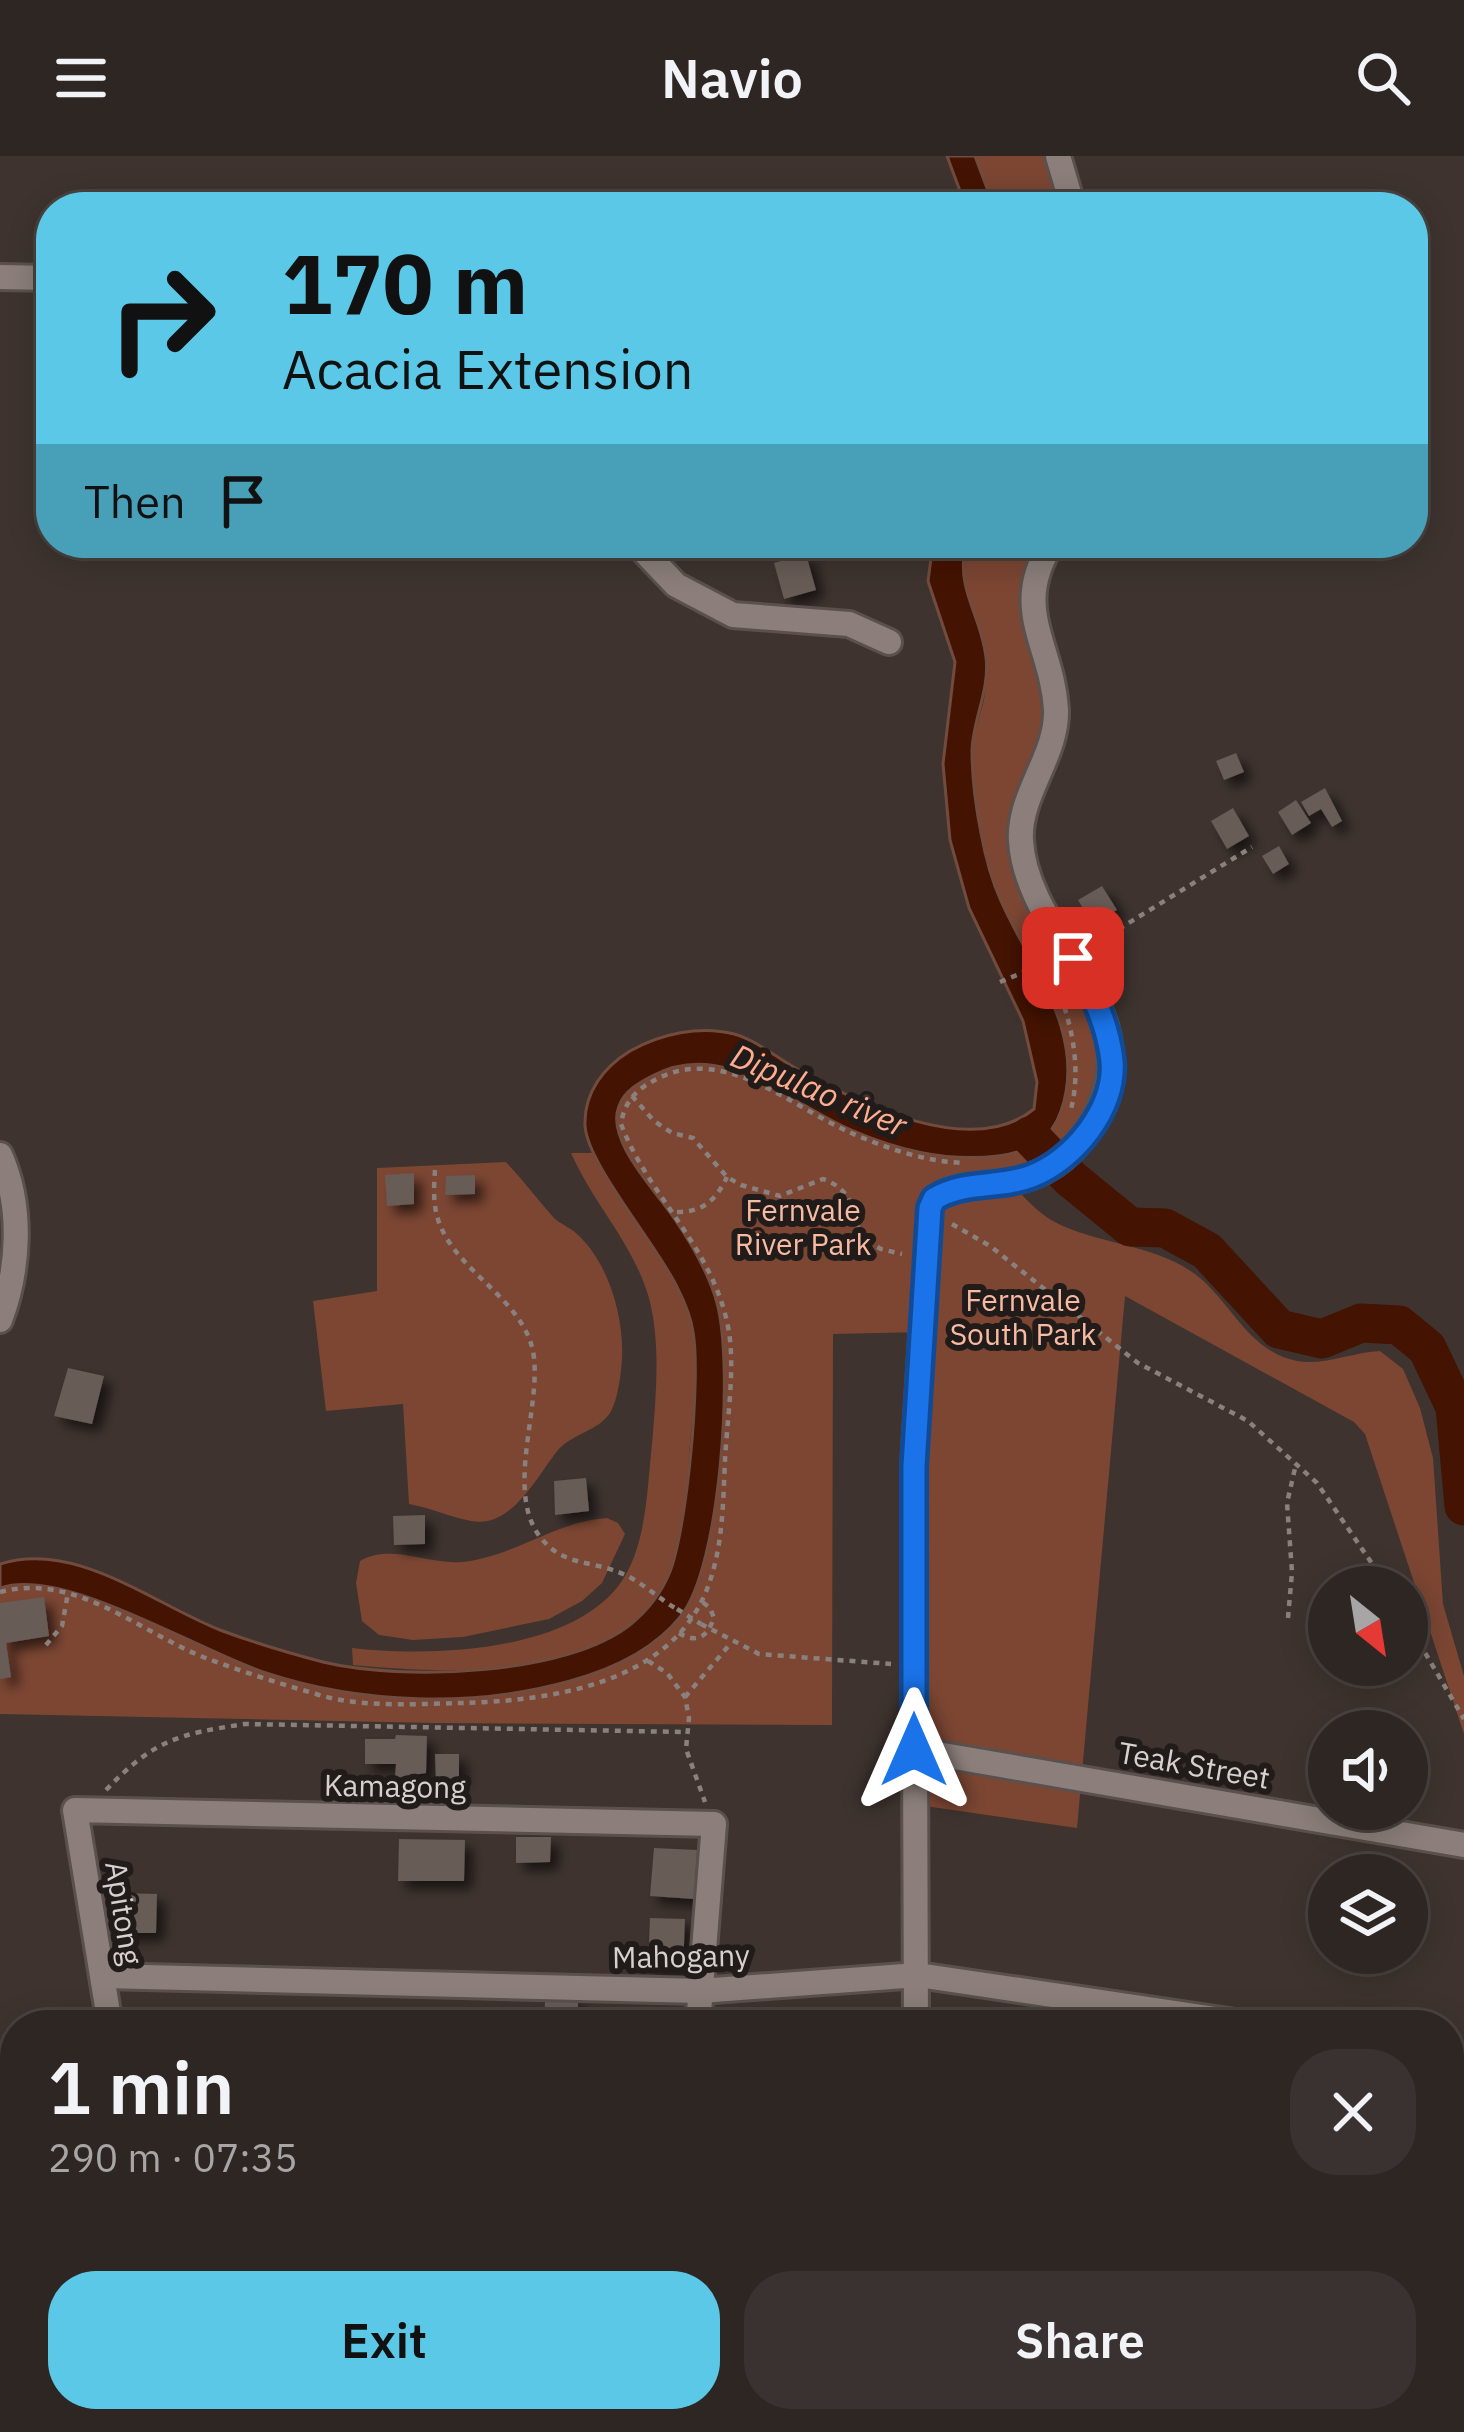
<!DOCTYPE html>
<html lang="en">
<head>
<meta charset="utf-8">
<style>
	body { margin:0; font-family:"IBM Plex Sans",sans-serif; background:#3a3230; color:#f1f3f6; height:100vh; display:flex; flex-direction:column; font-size:45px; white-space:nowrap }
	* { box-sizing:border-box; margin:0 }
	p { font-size:39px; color:#a7a5a6 }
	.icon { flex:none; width:66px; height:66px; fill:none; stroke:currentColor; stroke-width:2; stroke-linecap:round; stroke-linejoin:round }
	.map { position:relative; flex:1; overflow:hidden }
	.panel { position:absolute; left:0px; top:1854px; width:1464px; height:423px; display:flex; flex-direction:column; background:#2e2623; border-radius:48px 48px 0 0; box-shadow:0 6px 30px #0003,0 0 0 3px #494341 }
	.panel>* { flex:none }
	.top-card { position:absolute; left:36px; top:36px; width:1392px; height:366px; border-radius:48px; box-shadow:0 6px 30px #0003,0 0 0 3px #494341; background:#5bc8e7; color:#111; overflow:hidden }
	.needle { width:78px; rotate:150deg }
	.fabs { position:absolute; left:1308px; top:1410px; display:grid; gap:24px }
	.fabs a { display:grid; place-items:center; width:120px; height:120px; border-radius:50%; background:#2e2623; box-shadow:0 6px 30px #0003,0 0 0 3px #494341; font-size:60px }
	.pin { position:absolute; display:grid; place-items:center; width:102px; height:102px; color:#fff; margin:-51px; border-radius:24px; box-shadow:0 6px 18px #0006 }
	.me { position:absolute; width:132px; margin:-66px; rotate:0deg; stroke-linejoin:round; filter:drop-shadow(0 0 9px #0008) }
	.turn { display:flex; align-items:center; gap:42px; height:252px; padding:0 48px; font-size:54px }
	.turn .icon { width:156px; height:156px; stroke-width:2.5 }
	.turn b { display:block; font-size:84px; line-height:102px }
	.then { display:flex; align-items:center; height:114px; padding:0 48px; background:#0003; gap:24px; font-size:45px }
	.round { display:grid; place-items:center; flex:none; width:126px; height:126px; border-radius:48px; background:#3a3230 }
	.headline { display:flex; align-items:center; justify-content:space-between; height:204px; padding:0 48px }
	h1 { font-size:72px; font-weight:600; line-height:90px }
	.primary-button { display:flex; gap:24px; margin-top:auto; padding:24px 48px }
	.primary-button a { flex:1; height:138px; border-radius:48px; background:#5bc8e7; color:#111; font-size:48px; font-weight:600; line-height:138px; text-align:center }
	.primary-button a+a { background:#3a3230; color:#f1f3f6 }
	header { display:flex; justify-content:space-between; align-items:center; height:156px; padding:0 48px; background:#2e2623; font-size:54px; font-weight:600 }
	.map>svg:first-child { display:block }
	.green { fill:#7c4633 }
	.water { fill:#451301; stroke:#714c3e; stroke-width:3 }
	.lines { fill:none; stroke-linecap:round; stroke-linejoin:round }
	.river { stroke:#451301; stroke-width:39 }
	.building { fill:#675b57; filter:url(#shadow) }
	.street-casing { stroke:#5a514e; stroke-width:30 }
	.path { stroke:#8a817e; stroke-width:4.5; stroke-dasharray:6 6; stroke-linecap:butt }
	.street { stroke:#8c7f7b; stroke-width:24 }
	.path-bridge { stroke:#8a817e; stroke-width:4.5; stroke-dasharray:6 6; stroke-linecap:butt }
	.route-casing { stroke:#114b97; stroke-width:30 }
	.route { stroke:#1a73e8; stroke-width:21 }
	.labels { text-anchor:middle; stroke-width:12; stroke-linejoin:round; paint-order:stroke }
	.park-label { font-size:30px; fill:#f9baa4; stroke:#211c1a }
	.street-label { font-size:30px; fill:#d7d0ce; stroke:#211c1a }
	.water-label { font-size:33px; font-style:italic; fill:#ffac8f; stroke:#211c1a }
</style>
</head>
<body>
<header><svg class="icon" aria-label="menu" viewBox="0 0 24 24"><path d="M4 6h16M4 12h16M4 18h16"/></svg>Navio<svg class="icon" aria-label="search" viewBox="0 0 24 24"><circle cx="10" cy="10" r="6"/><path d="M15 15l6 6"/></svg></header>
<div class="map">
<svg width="1464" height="2276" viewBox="0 0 1464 2276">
	<defs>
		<filter id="shadow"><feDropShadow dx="8" dy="8" stdDeviation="6" flood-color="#0009"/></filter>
	</defs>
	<rect width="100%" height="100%" fill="#3e332f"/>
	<!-- green -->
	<g class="green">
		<path d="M975,0H1058L1073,51H994Z"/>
		<path d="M966,387H1052L1038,408L1056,559L1020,684L1112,908L1092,970L1011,1027C1024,1041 1036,1055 1053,1065C1099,1090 1158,1087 1200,1122C1233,1150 1249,1195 1297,1205C1323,1210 1354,1196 1380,1195L1403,1213L1420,1252L1433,1302L1443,1448L1464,1520V1578L1365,1278L1354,1266L1125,1140L1077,1672L918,1649L922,1176L833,1178L832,1569L433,1567L0,1558V1432C63,1410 198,1495 266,1517C360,1548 474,1552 570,1525C610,1514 654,1494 681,1460C720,1411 734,1208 717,1147C710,1118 691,1088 675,1063C657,1036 606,984 618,950C624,935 640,926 653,919C724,883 786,945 848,973C897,994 945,1006 998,1000C1027,996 1050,985 1061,956C1088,879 1031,811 1001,746C992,725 986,700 981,678C975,650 969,611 974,583C977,565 986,545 986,526C985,477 955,435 966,387Z"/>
		<path d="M571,997H596C622,1059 677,1106 692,1173C701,1209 691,1264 689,1302C686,1340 684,1384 668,1419C619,1528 451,1518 353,1509L352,1492C428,1501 568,1497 619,1429C647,1392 647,1332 652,1288C656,1240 661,1188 649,1142C633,1087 594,1049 571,997Z"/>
		<path d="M506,1006C523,1024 538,1044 554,1062C560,1068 570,1071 577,1078C609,1107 624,1161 622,1203C621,1218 618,1244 610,1257C598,1275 572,1278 558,1294C537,1320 512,1373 471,1365C450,1361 431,1352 409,1348L403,1248L326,1255L313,1145L377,1135V1012Z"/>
		<path d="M607,1362L618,1367L625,1378L602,1427L582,1445L549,1463L463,1481L413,1484L379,1479L362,1465L356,1427L360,1405C393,1387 426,1409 462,1406C514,1401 556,1365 607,1362Z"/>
		<path d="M469,2262H648L646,2276H470Z"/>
	</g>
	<!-- water -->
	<g class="water">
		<path d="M947,0H975L994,51H966Z"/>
		<path d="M933,387H966C955,434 981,458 986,501C990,534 973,563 972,594C972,620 976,652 981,677C985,699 992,725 1001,745C1030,811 1088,878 1061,955C1051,985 1028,996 998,1000C945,1006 897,994 849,973C786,945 724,883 654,919C640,926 624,935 619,950C605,984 656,1035 674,1062C691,1087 709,1117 717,1147C734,1209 721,1410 681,1460C654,1494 610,1514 570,1525C474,1552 360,1548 266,1517C198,1495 64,1410 0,1432V1408C75,1384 152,1447 220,1474C252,1486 289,1497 323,1506C402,1525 567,1520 631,1468C647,1455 661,1437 669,1418C687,1375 701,1221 693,1176C691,1162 684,1145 678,1133C659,1091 586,1007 585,969C584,936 604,911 630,895C660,878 700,869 734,878C756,884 777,902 797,913C858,947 971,1004 1034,953L1037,926L1023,865L969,752L950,684L943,608L955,506L928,425Z"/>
	</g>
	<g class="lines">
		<!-- river -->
		<path class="river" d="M1030,980L1070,1022L1130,1071L1165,1072L1207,1095L1279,1173L1322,1183L1361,1167L1399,1169L1427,1192L1455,1251L1464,1350"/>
	</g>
	<!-- building -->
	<g class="building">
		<path d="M806,398L816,434L784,443L774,407Z"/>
		<path d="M1236,597L1244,616L1224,624L1216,605Z"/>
		<path d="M1325,632L1342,665L1332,671L1321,653L1309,660L1301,646Z"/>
		<path d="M1296,644L1311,667L1292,679L1278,656Z"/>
		<path d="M1233,652L1249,680L1227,693L1211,665Z"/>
		<path d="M1279,690L1289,708L1273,718L1262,700Z"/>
		<path d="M1102,730L1117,754L1092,768L1078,744Z"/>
		<path d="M414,1017V1048L387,1050L385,1019Z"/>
		<path d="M475,1019V1038L445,1039L446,1020Z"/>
		<path d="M68,1212L104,1220L92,1268L54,1260Z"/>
		<path d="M586,1322L589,1355L555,1359L554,1325Z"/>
		<path d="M425,1359V1388L394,1389L393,1360Z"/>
		<path d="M44,1441L49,1480L6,1487L11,1521L0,1523V1447Z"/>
		<path d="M396,1579L427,1580L426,1617L395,1622L396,1608H365V1583H395Z"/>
		<path d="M435,1598H459V1625H436Z"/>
		<path d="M516,1681H551L550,1706L516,1707Z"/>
		<path d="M399,1683L465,1684L464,1725H398Z"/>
		<path d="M654,1692L697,1694L694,1743L650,1740Z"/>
		<path d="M120,1737L157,1738L156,1777H120Z"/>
		<path d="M650,1762L685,1763L683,1813L648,1811Z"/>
		<path d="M545,1844H578V1869H544Z"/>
		<path d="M253,2262H292L293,2276H254Z"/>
		<path d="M354,2262H387L389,2276H356Z"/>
	</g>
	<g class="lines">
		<defs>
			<g id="street">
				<path d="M1058,0L1073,51"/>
				<path d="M0,121L51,122"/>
				<path d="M636,387L676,429L733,459L849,468L889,486"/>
				<path d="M0,999C23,1050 19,1114 0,1164"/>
				<path d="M914,1594L1464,1689"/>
				<path d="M103,1820L700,1835L918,1819L1256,1869"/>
				<path d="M110,1869L75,1654L714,1668L698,1869"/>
				<path d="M916,1869L914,1310L930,1053L934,1043L945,1036C974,1025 1006,1031 1035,1019C1064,1007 1084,985 1098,956C1149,851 1027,782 1021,685C1018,639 1058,599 1056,553C1052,488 1010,452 1052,387"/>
				<path d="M178,2262L181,2276"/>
				<path d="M317,2262L319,2276"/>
				<path d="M459,2262L461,2276"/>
				<path d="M658,2276L660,2262"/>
				<path d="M857,2276L860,2262"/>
				<path d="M1115,2276L1117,2262"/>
				<path d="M1325,2276L1328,2262"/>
			</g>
		</defs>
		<!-- street casing -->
		<use href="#street" class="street-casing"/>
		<!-- path -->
		<g class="path">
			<path d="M1088,792L1252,691"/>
			<path d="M1046,807C1069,852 1084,908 1070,957"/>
			<path d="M1000,826L1044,808"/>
			<path d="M632,940L654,965L672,977L693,982L727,1021L741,1029L780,1040L823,1023C853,1034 853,1054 861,1082L881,1093L902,1098"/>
			<path d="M435,1014C434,1029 433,1045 437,1060C452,1116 528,1143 534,1202C540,1255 505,1338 541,1382C564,1411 593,1404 623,1418C642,1426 659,1443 677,1453"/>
			<path d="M677,1056C703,1056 716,1044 727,1021"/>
			<path d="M952,1068L990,1090L1138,1207L1248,1265L1317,1327L1388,1431"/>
			<path d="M0,1436C75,1416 138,1475 203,1501C240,1515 278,1527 316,1538C360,1552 414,1548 461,1547C548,1545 666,1529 705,1438C723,1396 723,1349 725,1304C727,1264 735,1216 729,1176C715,1092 649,1042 621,968C625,943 638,932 661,921C726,891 791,950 849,976C885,992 926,1006 965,1007"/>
			<path d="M1288,1462L1292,1416L1287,1347L1296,1308"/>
			<path d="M1407,1466L1464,1563"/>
			<path d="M701,1468L759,1498L891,1508"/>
			<path d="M679,1477C697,1488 707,1481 714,1462L710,1452L701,1445"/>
			<path d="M46,1489L62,1470L68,1437"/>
			<path d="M648,1505L667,1517L685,1541L689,1562L686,1593L705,1646"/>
			<path d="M685,1541L731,1487"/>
			<path d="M106,1634C154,1584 178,1578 245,1568L685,1576"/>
			<path d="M1449,1889L1464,1890"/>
		</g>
		<!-- street -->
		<use href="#street" class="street"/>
		<!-- path-bridge -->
		<path class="path-bridge" d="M677,1453L701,1468"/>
	</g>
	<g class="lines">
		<defs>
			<path id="route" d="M914,1594V1310L930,1052L934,1043C965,1024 999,1033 1032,1020C1074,1004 1116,952 1112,905C1108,867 1091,834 1073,802"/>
		</defs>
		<!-- route casing -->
		<use href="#route" class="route-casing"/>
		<!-- route -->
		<use href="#route" class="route"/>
	</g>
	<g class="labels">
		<!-- park labels -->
		<g class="park-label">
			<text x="803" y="1065">Fernvale<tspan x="803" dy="34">River Park</tspan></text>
			<text x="1023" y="1155">Fernvale<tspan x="1023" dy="34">South Park</tspan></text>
		</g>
		<!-- street labels -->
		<g class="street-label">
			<text transform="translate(1194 1610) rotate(10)" y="10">Teak Street</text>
			<text transform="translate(395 1631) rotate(1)" y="10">Kamagong</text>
			<text transform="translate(123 1757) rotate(81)" y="10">Apitong</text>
			<text transform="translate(681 1801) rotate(-1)" y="10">Mahogany</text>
		</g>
		<!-- water labels -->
		<g class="water-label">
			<text transform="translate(819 934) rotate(23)" y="12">Dipulao river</text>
		</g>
	</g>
</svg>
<div class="fabs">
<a><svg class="needle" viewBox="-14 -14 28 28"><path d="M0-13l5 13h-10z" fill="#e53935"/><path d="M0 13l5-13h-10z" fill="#a7a5a6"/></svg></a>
<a><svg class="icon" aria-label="sound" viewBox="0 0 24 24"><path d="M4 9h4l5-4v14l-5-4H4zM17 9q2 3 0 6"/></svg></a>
<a><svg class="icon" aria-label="layers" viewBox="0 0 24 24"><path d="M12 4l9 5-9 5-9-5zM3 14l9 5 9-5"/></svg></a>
</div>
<div class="pin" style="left:1073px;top:802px;background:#d93025"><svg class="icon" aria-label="arrive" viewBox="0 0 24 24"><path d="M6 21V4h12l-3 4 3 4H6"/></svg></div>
<svg class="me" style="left:914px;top:1594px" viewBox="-20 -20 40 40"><path d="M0-17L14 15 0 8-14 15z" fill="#1a73e8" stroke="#fff" stroke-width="4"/></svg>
<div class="top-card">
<div class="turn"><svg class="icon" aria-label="right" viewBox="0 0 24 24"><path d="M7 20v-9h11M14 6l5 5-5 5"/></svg><div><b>170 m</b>Acacia Extension</div></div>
<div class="then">Then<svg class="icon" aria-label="arrive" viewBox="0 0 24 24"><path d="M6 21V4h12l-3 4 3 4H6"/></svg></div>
</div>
<section class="panel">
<div class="headline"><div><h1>1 min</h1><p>290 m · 07:35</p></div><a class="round"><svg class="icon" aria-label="close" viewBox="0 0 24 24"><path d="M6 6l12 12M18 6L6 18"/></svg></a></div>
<div class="primary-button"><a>Exit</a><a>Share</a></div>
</section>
</div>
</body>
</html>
